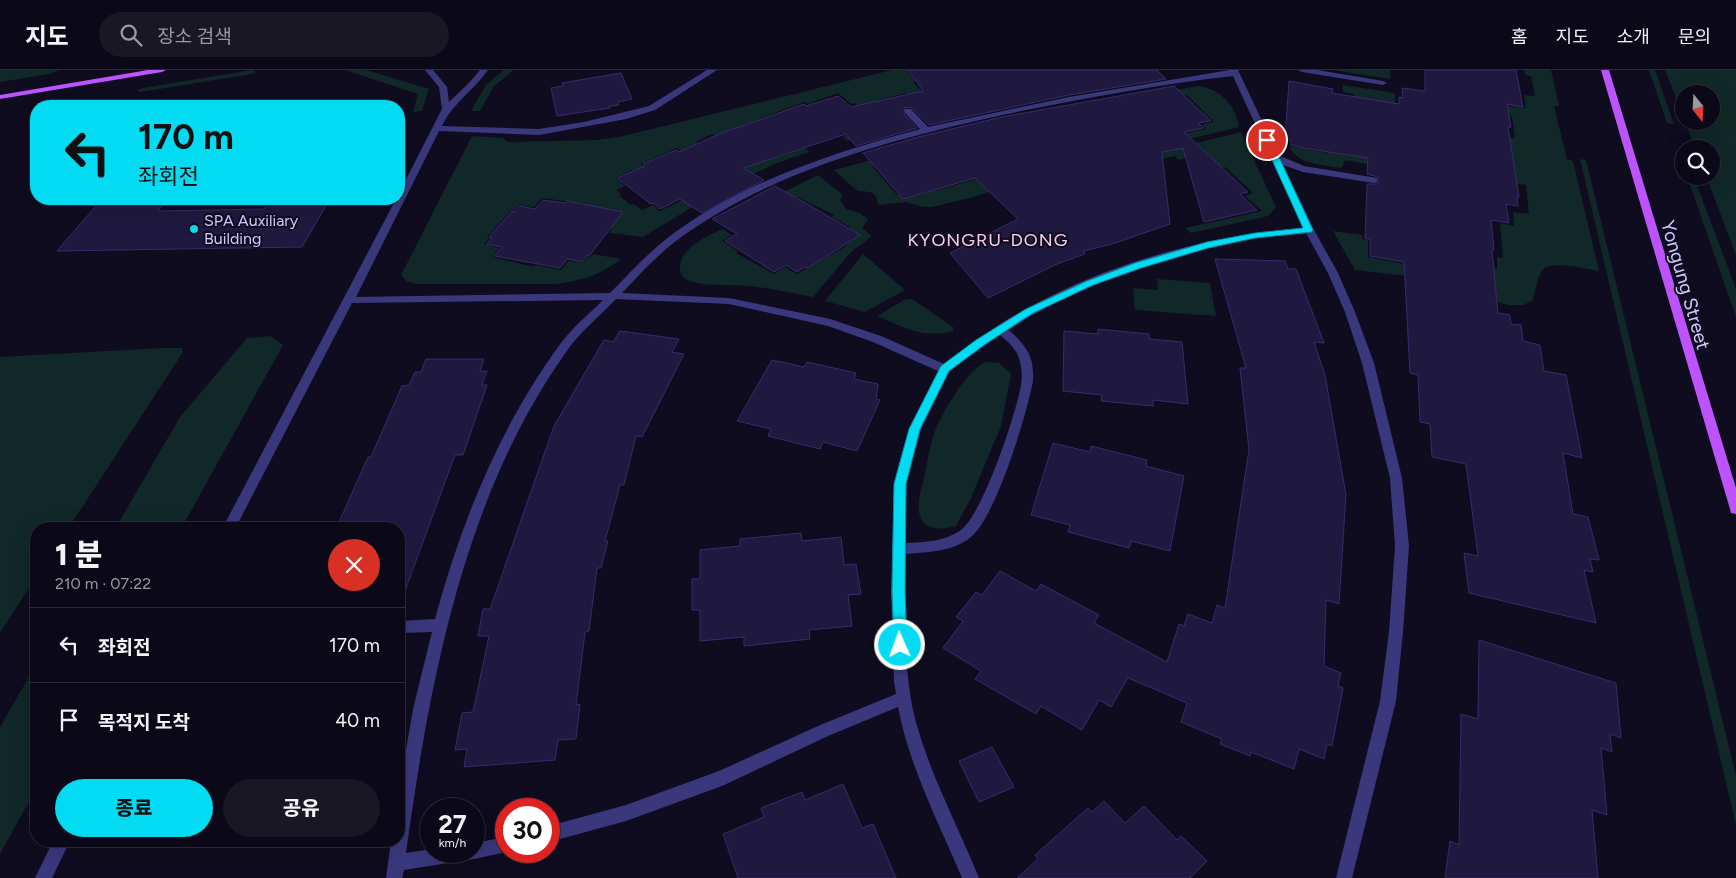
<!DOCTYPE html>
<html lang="ko">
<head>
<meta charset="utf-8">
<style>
	body { margin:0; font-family:Figtree,"Noto Sans KR",sans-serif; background:#191724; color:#f1f3f6; height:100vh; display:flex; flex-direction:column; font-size:19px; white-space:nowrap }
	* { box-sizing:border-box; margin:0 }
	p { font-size:16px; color:#9a9aa1 }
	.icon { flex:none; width:28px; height:28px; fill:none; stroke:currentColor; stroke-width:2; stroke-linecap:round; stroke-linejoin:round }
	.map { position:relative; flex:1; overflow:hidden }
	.side { position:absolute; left:30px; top:452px; width:375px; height:325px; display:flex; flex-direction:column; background:#0b0917; border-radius:20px; box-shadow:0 5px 20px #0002,0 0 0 1px #2b2a36 }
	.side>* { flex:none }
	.banner { position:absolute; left:30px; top:30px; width:375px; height:105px; border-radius:20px; box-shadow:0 5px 20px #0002,0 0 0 1px #2b2a36; background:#03dbf2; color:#111; overflow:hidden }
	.needle { width:32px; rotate:162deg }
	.tools { position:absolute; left:1675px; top:15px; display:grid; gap:10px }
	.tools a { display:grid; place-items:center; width:45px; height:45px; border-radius:50%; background:#0b0917; box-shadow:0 5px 20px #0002,0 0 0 1px #2b2a36; font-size:25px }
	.speed { position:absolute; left:420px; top:728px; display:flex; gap:10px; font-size:25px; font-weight:700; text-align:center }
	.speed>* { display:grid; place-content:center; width:65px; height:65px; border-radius:50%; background:#0b0917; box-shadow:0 5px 20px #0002,0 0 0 1px #2b2a36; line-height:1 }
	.speed small { font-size:12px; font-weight:400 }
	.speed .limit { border:8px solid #d22; background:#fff; color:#111 }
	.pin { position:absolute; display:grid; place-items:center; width:42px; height:42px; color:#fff; margin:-21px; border:2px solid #fff; border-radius:50%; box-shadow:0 1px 5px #0007 }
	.me { position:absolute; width:55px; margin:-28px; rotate:358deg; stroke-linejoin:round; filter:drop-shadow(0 0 4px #0008) }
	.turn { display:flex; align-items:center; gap:18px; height:105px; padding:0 25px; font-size:22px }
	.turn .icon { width:65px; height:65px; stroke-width:2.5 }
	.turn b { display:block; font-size:35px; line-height:42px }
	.round { display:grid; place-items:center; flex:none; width:52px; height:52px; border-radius:26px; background:#191724 }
	.head { display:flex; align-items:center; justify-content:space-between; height:85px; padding:0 25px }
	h1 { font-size:30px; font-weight:800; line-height:38px }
	.cta { display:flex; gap:10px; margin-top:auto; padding:10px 25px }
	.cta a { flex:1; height:58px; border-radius:30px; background:#03dbf2; color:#111; font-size:20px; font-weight:800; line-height:58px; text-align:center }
	.cta a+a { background:#191724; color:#f1f3f6 }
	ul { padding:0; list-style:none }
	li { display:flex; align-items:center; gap:15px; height:75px; padding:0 25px; border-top:1px solid #2b2a36 }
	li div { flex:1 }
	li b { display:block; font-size:19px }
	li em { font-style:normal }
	header { display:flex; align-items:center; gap:30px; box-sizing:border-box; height:70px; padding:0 25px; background:#0b0917; border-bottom:1px solid #2b2a36 }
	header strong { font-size:24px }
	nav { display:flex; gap:28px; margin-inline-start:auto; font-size:18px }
	.search { width:350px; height:45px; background:#191724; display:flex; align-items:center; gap:12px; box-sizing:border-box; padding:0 18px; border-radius:28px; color:#9a9aa1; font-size:19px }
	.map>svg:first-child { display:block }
	.green { fill:#102827 }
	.building { fill:#20193f; stroke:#372b6b }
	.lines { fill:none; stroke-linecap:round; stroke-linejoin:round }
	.minor { fill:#3a387d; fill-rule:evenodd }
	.primary { fill:#bc53fd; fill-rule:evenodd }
	.route { fill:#03dbf2; stroke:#028e9d }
	.poi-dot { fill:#03dbf2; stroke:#0f0c1f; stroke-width:2 }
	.labels { text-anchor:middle; stroke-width:4; stroke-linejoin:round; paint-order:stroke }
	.far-poi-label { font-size:16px; fill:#d0cbfe; stroke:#0f0c1f; text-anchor:start }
	.far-quarter-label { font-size:18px; letter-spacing:1px; fill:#fecded; stroke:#0f0c1f }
	.street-label { font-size:19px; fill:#d0cbfe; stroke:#0f0c1f }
</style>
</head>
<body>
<header>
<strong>지도</strong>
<div class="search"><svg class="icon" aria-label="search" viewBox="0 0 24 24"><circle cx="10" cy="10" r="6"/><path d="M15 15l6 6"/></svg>장소 검색</div>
<nav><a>홈</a><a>지도</a><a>소개</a><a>문의</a></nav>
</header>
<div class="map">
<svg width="1736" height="808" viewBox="0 0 1736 808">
	<rect width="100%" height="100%" fill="#0f0c1f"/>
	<!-- green -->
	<g class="green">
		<path d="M0,0H60L49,4L0,12Z"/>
		<path d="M252,0L256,2L252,4L141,22L137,21L142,18Z"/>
		<path d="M345,0H366L429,19L422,41L413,42L418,24Z"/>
		<path d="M504,0H514L494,16L480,41H471L486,15Z"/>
		<path d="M892,0H915L908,2L915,11L913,12L921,21H924L932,48L906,23L878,30L901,55L847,71L843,67L868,58V44L855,33L851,34L838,23L807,34L804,32L743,55L782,86L805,78L809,82L777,93L749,106L725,73L712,64L696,72L700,75L683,83L677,78L641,94L646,99L636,104L632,100L615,108L625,116L616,120L621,124L620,126L630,135L634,134L642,140L653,135L660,141L691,126L699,133L643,167L609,163L612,158L586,136L587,134L542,128L534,137L519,135L514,141L511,140L487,167L490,168L484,174L499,178L492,187L534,197L536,195L561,200L568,191L582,193L588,186L591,187L593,184L621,189C600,205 581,211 555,214H417L406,211L401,205L472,66L503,68L507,72L597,70L619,67Z"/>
		<path d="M1333,0H1390V9Z"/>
		<path d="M1524,0H1551L1559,36H1554L1567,89L1573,91L1599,201C1586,199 1549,189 1542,201C1536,210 1536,221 1532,231L1523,235H1508L1416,207L1355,200L1333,161L1362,165V169L1368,170V187L1486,210L1485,196L1497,199V187L1503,188L1500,153L1514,156L1513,142L1529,144L1526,115L1395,99L1345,90L1342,98C1325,95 1296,95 1289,76L1328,83L1329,82L1351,86L1354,24L1343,22V15L1395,23L1396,62L1515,68L1512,46L1505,44L1504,35L1526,38L1524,25L1535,26L1531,6L1525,5Z"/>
		<path d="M1649,0H1655L1674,54L1667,53Z"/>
		<path d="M1665,0H1736V185L1706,106H1711V79H1695L1685,51H1711V24H1684V48Z"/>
		<path d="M1199,16C1221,20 1235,34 1239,57L1085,94L969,128L932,137H923L906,132L878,135C876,115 865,126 855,119C848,113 841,106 834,100L879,88L883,93L872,96L897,125L910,122L915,126L1014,99L1206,59L1202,54L1214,52L1187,25L1176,27L1155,23Z"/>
		<path d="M1241,62L1276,137L1268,146L1191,163L1185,158L1262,141L1245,126L1253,123L1225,97L1217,99L1202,84L1178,90L1175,86L1150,92L1093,98Z"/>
		<path d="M1580,89L1586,90L1736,706V755Z"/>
		<path d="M818,105L843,125L840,130L846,139L860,143L868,149L862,158L872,166L851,182L813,227C791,223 770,218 749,216C732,214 702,217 688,210C683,208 680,203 680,199C679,178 706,167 722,159L732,165L722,171L738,181L736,183L774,204L785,197L797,204L846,176L850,171L839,165L850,157L832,147L834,145L797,127L786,134L773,127Z"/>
		<path d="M1688,109L1695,110L1736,219V247Z"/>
		<path d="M863,184L905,220L865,242L825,231Z"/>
		<path d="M1157,209L1210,213L1216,246L1135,240L1133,218L1158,220Z"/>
		<path d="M912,229L953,257L954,261C921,269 907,258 877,246L904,230Z"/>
		<path d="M270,266L283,275L181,459H115L180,347L247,268Z"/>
		<path d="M162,278H182L183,282L68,459H36V507L0,563V287Z"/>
		<path d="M985,292L999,293L1011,304L1001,356L971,428L956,456C944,460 924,461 920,446C916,434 921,420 924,408C927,394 929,380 933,367C939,347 966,301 985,292Z"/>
		<path d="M36,595V719L0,784V657Z"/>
	</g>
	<!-- building -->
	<g class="building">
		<path d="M908,0H1157L1166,9L1069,25L929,55L912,38L905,37L904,44L917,58L856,76L846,64L743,98L764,110L702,143L680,129L660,139L653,133L651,134L617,108L645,96L643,94L676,80L679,82L719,64L804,34L806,36L838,26L851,37L923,21Z"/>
		<path d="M1425,0H1516L1523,37L1507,34L1511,57H1508L1519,127L1517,126L1518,136L1506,134L1509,153L1491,150L1494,180H1492L1498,243L1510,245L1511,254L1521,255L1523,271L1540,275L1544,301L1566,305L1582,388L1563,383L1573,444L1588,447L1599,490L1590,489L1593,502L1584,500L1596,553L1469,523L1464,483L1478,486L1466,394L1432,387L1430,354L1420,352L1418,305L1410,303L1404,192L1370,186V170L1365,168L1367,114H1378V107L1367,104L1368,88L1303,78L1291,75V70L1285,69L1289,11L1333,19L1332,23L1399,34V27L1403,28L1402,18L1425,21Z"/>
		<path d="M621,3L632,29L618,32L619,35L610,36V38L557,46L551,18L563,16L562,13Z"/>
		<path d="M1174,16L1211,51L1198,53L1204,58L1184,62L1248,122L1240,124L1257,140L1204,152L1183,78L1162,82L1170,154L1112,174L1084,181L1085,184L1057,194L988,228L950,183L1018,149L975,108L903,129L863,83L918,67L1002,47Z"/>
		<path d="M775,116L816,139L860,165L808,198L805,197L797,202L786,195L774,202L725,171L737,164L712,149Z"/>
		<path d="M102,129H167L158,141L264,139L271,129H330L302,177L57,181Z"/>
		<path d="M543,130L565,133L567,131L623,142L590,185H587L582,192L567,189L560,198L494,186L502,177L487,174L492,168L489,167L512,141L515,142L520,136L535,139Z"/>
		<path d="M1215,189L1285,191L1288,199H1296L1324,273L1314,272L1325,305L1346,425L1339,534L1326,530L1324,596L1341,603L1338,616L1343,618L1332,676L1327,674L1324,689L1299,679L1294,699L1251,682L1250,686L1220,674L1222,669L1181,652L1187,633L1128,608L1111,637L1099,630L1082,660L1041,636L1036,644L975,609L981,601L943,578L963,551L956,547L976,522L982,525L1000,501L1036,521L1041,514L1099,545L1094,553L1167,592L1179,554L1184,556L1188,544L1212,553L1217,535L1225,538L1249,380L1240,298H1246Z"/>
		<path d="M1098,259L1149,264V269L1182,272L1188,334L1153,330V336L1101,331L1102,325L1063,321L1064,261L1098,264Z"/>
		<path d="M620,261L679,269L672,282L684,284L642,367L636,366L624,415H620L605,471H608L601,498H597L589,561L585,562L576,635L580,634L576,669L558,670L555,690L464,697L467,679L455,680L462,643L473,642L489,566H478L483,539H490L554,356L604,270L613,272Z"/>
		<path d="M426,289H484L480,301H487L482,315H487L463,385H455L402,529H399V459H336L368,387H371L402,316L409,315L415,302H421Z"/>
		<path d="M772,290L804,297L807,292L856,303L854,309L878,314L876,329L880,330L857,381L823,372L820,379L768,366L771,359L737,351Z"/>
		<path d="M1053,373L1090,382L1091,376L1147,390L1146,396L1184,406L1170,481L1131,471L1129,478L1068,462L1070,455L1031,445Z"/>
		<path d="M801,463L802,471L841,467L844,495L856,494L861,524L848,525L852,556L809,560L810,569L744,576V567L700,571V540H692V509H700V480L740,476V469Z"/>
		<path d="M1479,570L1616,613L1621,668L1610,664L1612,682L1601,678L1607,745L1592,740L1598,808H1445L1450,771L1459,775L1461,644L1478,649Z"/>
		<path d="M992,677L1014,717L979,732L959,691Z"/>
		<path d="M843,714L862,758L873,754L896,808H738L723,764L764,747L761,738L802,722L805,730Z"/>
		<path d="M1104,731L1125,753L1144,736L1177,770L1181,766L1207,791L1190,808H1017L1038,789L1035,785L1088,738L1092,742Z"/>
	</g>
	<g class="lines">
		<!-- minor -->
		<g class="minor">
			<path d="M425,0H433L447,17L449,32L468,14L480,0H488C473,21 453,33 442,56L539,59L584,52L649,36L707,0H717L655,40L626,49L539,65L439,61L356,227L610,223C628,205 645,186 665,170C738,113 832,83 920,59L905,43V39H911L928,57L1069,27L1230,0H1238L1278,85L1304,96L1377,108V112L1374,113L1303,102L1283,95L1314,160L1338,203L1355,242L1374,293L1402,408L1409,476L1403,562L1396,631L1352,808H1336L1380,631L1389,562L1395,476L1390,408L1362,293L1345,242L1328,203L1306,163C1289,165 1273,166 1257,168C1230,171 1204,179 1179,186C1119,204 1060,226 1008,260C1018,267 1030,281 1032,293C1033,300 1034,309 1032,316C1025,349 996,446 971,467C952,482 928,482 905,484C905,539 902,607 918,659C933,710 959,759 979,808H962C939,753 909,696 898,637L828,666L722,716L626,751L549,772V756L626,735L719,701L818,656L896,624L894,611L891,521L894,414L909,359L938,301L873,272L828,256L729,234L616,229C600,246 582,260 569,278C464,423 430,610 406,783L431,779V781H474V773L506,767V781H511L474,789L404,800L402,808H386L391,771H399V721L413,639L432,562L399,563V551L435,549C461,452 501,354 561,273C573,257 589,244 603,230L352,233L235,459H222L396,129H399V123L442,39L439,17ZM1233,6L1303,158C1208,166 1110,192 1026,239C997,254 970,275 944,294L881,266L830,249L729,228L622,223C640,204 658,184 680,168C774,100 890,70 1002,45C1078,29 1155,15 1233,6ZM1000,265C1009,272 1018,281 1020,292C1022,298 1022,309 1021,315C1016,344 983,443 961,460C944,472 925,472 906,473V414L921,359L949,301Z"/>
			<path d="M1298,0H1317L1383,11L1387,13L1383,15L1302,2Z"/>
			<path d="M53,771H70L52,808H35Z"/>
		</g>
		<!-- primary -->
		<g class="primary">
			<path d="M148,0H166L162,2L0,29V25Z"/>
			<path d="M1601,0H1609L1736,418V444L1731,443L1730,439Z"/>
		</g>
	</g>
	<!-- route -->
	<path class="route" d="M1264,68L1271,70L1313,160L1312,162L1255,168L1208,178L1141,198L1093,215L1033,243L984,275L949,301L920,359L906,414L905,521L907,575L905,579L900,581L896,579L894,575L892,521L894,414L909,359L941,296L976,270L1026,239L1087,211L1135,193L1207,172L1255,163L1303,158L1263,70Z"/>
	<!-- markers -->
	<circle class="poi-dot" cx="194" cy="159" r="5"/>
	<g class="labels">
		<!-- far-poi labels -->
		<g class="far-poi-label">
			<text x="204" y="156">SPA Auxiliary<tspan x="204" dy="18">Building</tspan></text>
		</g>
		<!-- far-quarter labels -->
		<g class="far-quarter-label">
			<text x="988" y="176">KYONGRU-DONG</text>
		</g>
		<!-- street labels -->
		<g class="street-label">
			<text transform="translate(1686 215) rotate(74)" y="7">Yongung Street</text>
		</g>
	</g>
</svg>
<div class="tools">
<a><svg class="needle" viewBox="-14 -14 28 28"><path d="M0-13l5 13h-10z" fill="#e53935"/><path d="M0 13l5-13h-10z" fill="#9a9aa1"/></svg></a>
<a><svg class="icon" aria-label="search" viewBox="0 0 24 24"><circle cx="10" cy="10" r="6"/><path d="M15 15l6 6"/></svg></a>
</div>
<div class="speed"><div>27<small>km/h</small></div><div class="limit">30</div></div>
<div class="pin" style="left:1267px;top:70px;background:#d93025"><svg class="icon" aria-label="arrive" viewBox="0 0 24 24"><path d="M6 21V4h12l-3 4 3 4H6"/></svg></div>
<svg class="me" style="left:900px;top:575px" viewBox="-20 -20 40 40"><circle r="17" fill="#03dbf2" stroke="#fff" stroke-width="3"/><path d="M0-11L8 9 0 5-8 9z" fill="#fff"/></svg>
<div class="banner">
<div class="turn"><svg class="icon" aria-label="left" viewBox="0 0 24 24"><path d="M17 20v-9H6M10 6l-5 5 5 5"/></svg><div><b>170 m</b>좌회전</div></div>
</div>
<section class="side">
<div class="head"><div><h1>1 분</h1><p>210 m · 07:22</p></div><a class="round" style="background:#d93025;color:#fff"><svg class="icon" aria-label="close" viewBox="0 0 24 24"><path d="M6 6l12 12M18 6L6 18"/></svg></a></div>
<ul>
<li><svg class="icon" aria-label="left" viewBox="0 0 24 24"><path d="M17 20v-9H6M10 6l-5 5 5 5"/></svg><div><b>좌회전</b></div><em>170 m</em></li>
<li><svg class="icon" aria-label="arrive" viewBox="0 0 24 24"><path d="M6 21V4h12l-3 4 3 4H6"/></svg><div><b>목적지 도착</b></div><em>40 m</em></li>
</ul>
<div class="cta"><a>종료</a><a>공유</a></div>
</section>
</div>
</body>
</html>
